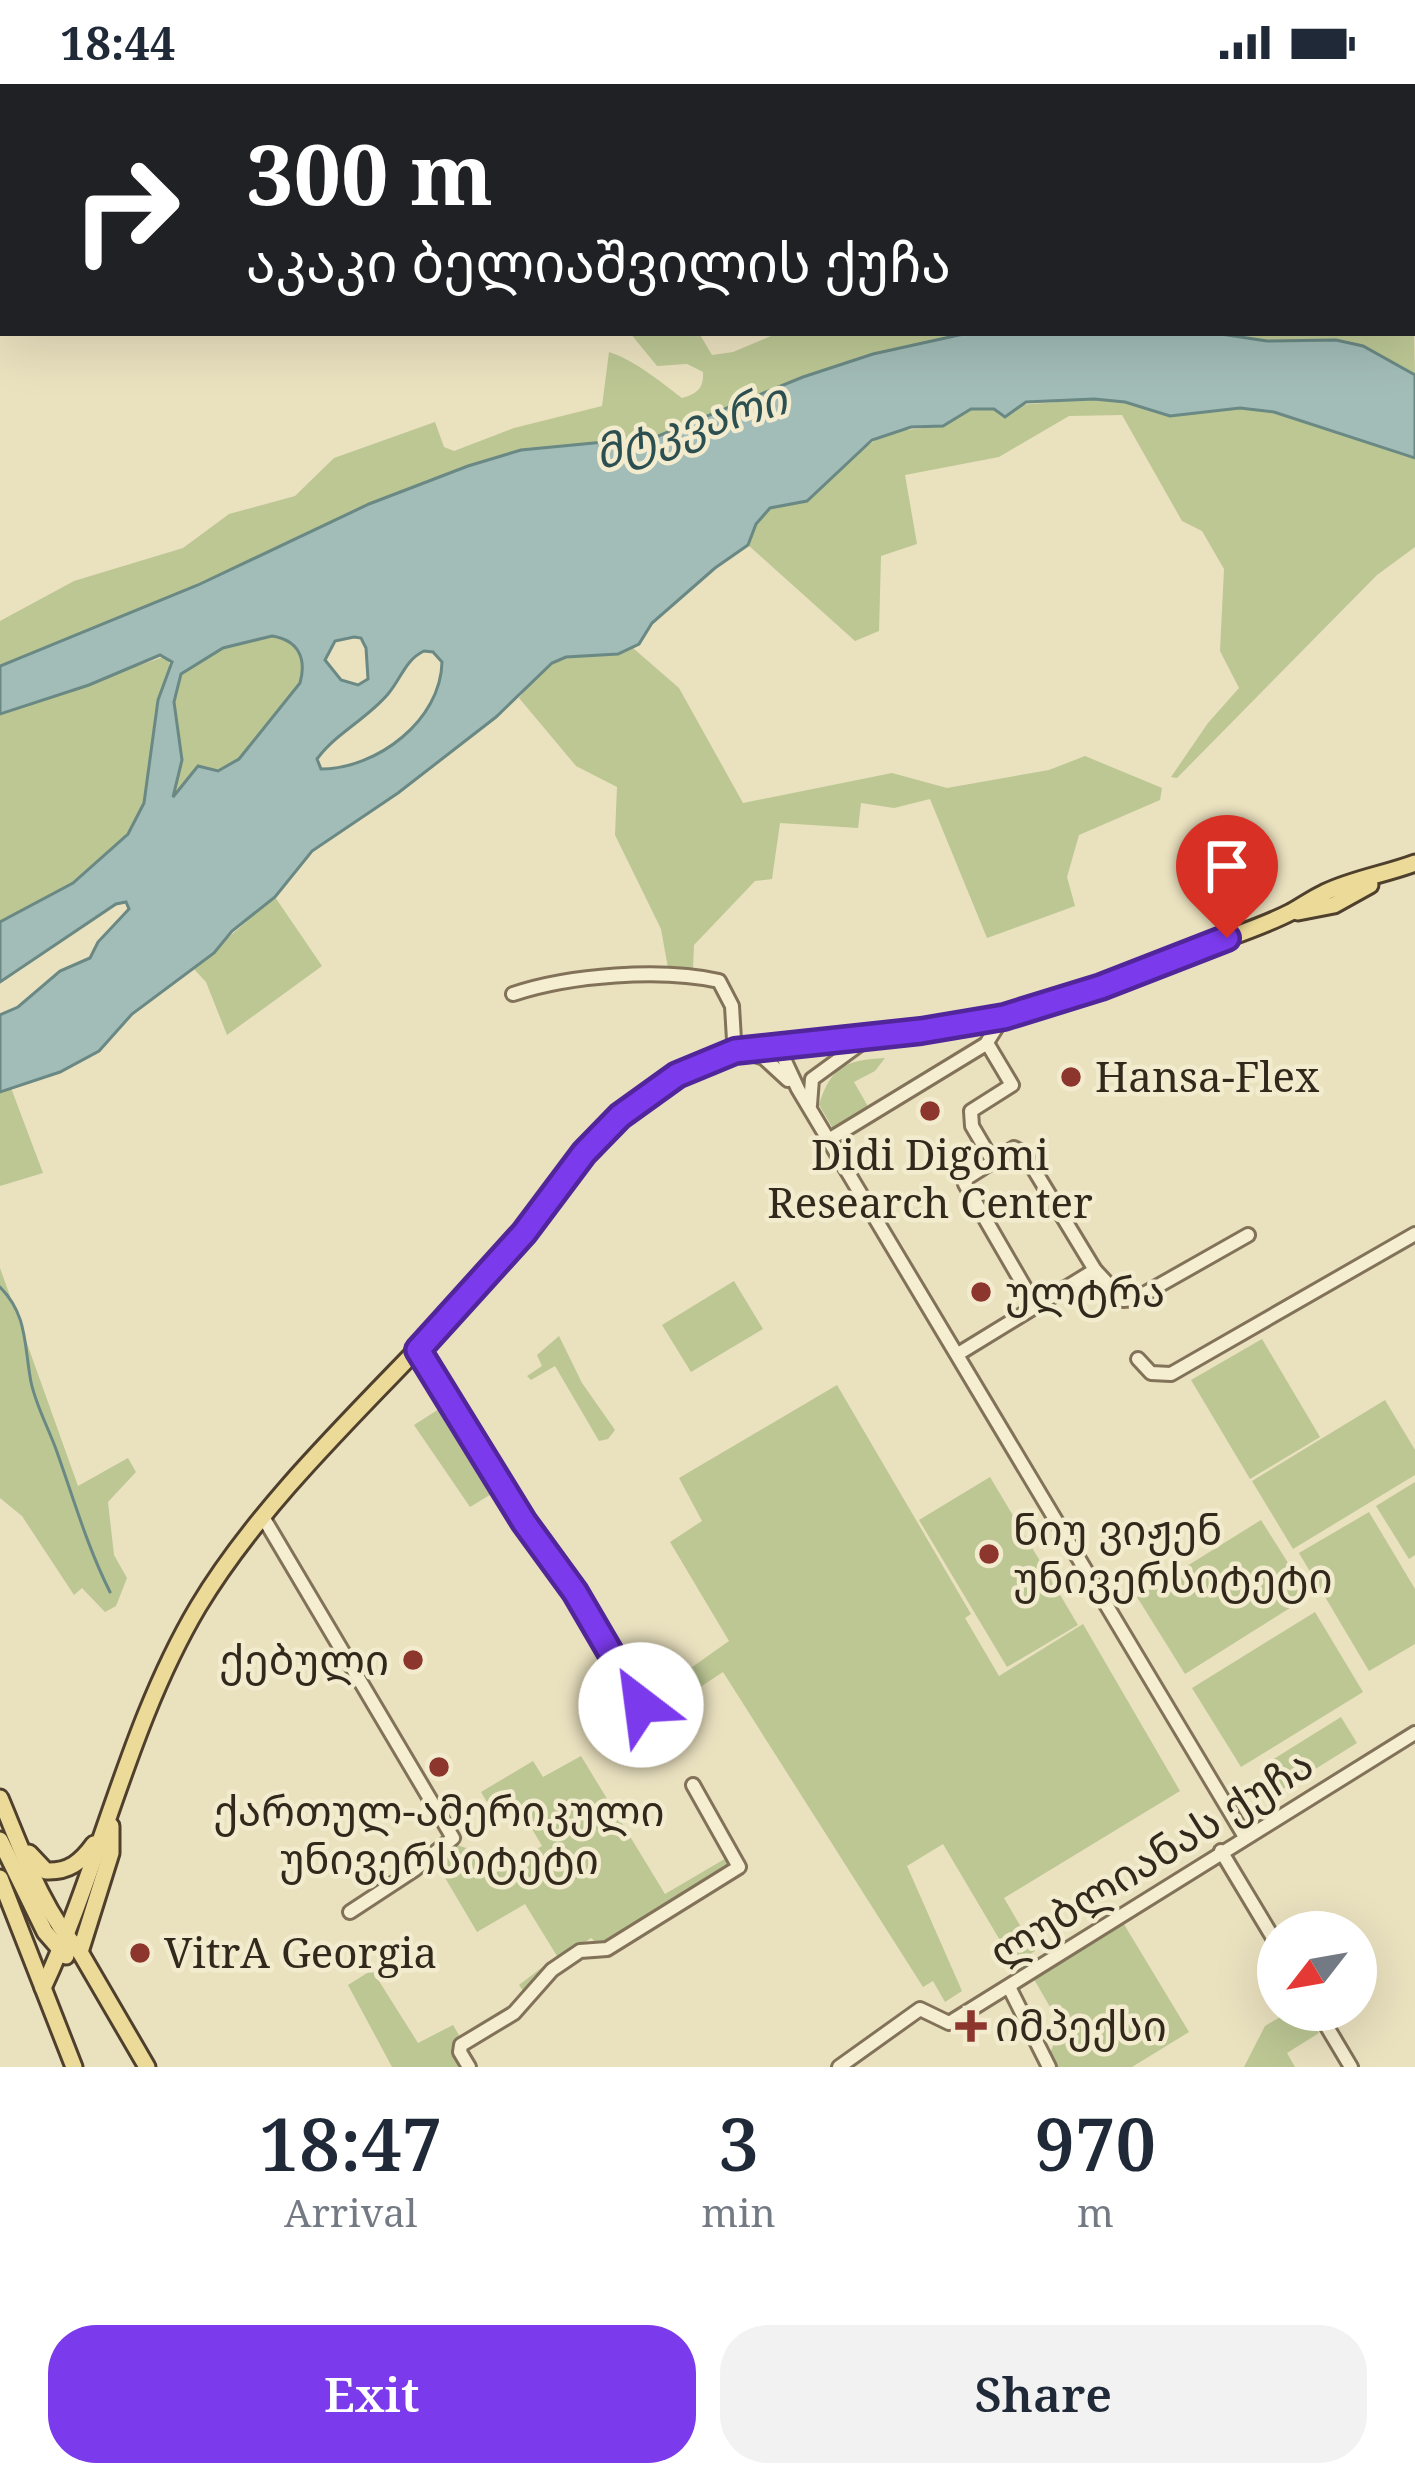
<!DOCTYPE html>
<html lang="en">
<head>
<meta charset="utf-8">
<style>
	body { margin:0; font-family:"Noto Serif","Noto Sans Georgian",serif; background:#f2f2f3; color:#1f2937; height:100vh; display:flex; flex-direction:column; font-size:45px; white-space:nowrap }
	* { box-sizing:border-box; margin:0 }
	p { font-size:39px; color:#747a83 }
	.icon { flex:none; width:66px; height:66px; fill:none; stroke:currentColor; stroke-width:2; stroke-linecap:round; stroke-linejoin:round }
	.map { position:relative; height:1983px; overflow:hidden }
	.sheet { display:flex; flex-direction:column; background:#fff; flex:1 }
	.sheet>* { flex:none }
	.hud { position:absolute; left:0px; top:0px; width:1416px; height:252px; box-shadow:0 12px 48px #0002; background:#202124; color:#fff; overflow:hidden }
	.needle { width:78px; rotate:239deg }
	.controls { position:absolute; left:1257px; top:1827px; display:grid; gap:24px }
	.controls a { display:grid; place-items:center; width:120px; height:120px; border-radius:50%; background:#fff; box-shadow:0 12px 48px #0002; font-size:60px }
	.pin { position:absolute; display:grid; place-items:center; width:102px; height:102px; color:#fff; margin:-123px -51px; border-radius:50% 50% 50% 0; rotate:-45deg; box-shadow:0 0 12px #0007 }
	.pin .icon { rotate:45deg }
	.me { position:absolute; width:132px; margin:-66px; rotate:330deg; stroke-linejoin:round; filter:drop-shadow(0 0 9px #0008) }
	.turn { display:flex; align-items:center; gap:42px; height:252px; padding:0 48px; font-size:54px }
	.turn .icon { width:156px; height:156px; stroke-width:2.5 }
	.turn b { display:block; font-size:84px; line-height:102px }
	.eta { display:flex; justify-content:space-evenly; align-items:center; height:204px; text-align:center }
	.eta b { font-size:72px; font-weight:600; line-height:84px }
	.primary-button { display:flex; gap:24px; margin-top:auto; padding:24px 48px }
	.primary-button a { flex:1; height:138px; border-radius:48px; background:#7c3aed; color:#fff; font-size:48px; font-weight:600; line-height:138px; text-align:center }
	.primary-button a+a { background:#f2f2f3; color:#1f2937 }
	.status { display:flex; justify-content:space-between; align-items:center; height:84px; padding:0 60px; background:#fff; direction:ltr }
	.status svg { height:33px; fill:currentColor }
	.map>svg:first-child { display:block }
	.green { fill:#bcc794 }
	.water { fill:#a2bcb7; stroke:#6a8984; stroke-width:3; fill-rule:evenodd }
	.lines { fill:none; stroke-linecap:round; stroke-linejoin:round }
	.stream { stroke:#6a8984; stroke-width:3 }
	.minor-casing { stroke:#817259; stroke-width:18 }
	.major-casing { stroke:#4f402d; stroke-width:21 }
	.minor { stroke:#f6eed1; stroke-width:12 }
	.major { stroke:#ecda98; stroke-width:15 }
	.route-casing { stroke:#51269a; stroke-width:30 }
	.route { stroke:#7c3aed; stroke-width:21 }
	.poi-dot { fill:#8c362d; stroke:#f2ebce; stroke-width:4.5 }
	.labels { text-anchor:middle; stroke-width:9; stroke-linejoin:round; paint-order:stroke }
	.poi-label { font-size:42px; fill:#32291c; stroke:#f2ebce; text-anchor:start }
	.street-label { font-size:42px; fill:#32291c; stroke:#f2ebce }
	.water-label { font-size:45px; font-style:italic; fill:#2c5051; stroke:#f2ebce }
</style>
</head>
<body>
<div class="status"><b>18:44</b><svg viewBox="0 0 49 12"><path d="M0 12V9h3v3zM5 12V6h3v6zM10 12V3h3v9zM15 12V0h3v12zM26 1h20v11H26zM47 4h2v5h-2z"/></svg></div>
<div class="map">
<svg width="1415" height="1983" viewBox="0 0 1415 1983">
	<rect width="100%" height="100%" fill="#eae1bf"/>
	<!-- green -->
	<g class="green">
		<path d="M1413,209L1415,291L1363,262L1336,256L1267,257L1214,249H1413Z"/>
		<path d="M630,249H699L712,271L733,268L778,249H968L873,270L803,293L656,353L522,366L468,382L275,463L198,501L0,582V537L74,497L183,464L229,430L295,412L334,374L435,338L444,363L454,367L514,344L602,322L609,268C634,276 661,298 682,314C697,310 704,304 703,288L687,280L657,282Z"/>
		<path d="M1094,315L1125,318L1170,332L1240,324L1274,328L1415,374V463L1377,491L1177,694L1171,693L1208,639L1239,604L1220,567L1224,485L1202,447L1182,437L1122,331L1069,332L999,373L905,391L917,460L881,472L879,547L855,557L748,461L756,440L770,424L807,417L846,376L888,348L943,342L971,325Z"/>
		<path d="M272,552C298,556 307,574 300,599L239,675L218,687L198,682L173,713L182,676L174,618L181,590L223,564Z"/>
		<path d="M633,564L679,604L743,719L892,689L947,704L1049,686L1085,672L1162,704L1160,716L1079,751L1067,793L1075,822L987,854L930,715L894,724L861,719L858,744L780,739L772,795L755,797L694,861L693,885L668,884L661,845L615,751L617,703L576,682L519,614C529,602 540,586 554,578C573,567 609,573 633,564Z"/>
		<path d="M166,572C177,586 161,615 157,632C152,660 153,688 145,715C128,770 51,819 0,838V630Z"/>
		<path d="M275,813L322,882L227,951L206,898L193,884Z"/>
		<path d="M885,974L875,987L854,998L870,1026L835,1048L819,1021C831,982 846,976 885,974Z"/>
		<path d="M11,1004L43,1089L0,1102V1008Z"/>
		<path d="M0,1184L78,1402L128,1374L136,1388L108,1418L114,1471L127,1494L116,1522L105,1528L82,1504L74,1511L22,1432L0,1414Z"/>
		<path d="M734,1197L763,1245L691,1288L662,1241Z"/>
		<path d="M559,1252L582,1299L615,1346L608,1355L599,1357L555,1282L531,1296L527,1292L542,1282L537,1271Z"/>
		<path d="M1262,1255L1320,1353L1250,1395L1191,1296Z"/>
		<path d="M837,1301L971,1530L965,1534L999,1592L1083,1540L1180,1707L1004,1814L1035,1867L1014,1880L943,1760L907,1782L962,1907L945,1918L933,1897L923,1903L723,1588L664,1627L647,1615L729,1557L670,1458L702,1437L679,1394Z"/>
		<path d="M1385,1316L1415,1366V1391L1293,1465L1252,1397Z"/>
		<path d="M447,1320L498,1406L470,1423L414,1341Z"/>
		<path d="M990,1393L1078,1541L1007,1583L919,1436Z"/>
		<path d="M1415,1398V1471L1409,1475L1376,1422Z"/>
		<path d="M1369,1428L1415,1505V1560L1369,1587L1299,1469Z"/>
		<path d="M1261,1436L1309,1512L1185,1590L1137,1513Z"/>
		<path d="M1315,1528L1363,1608L1241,1683L1192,1604Z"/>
		<path d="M1341,1633L1357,1659L1280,1707L1264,1681Z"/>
		<path d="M581,1672L665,1810L728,1773L733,1781L601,1863L591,1854L550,1883L524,1908L519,1901L557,1872L525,1820L477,1848L434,1775L457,1761L482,1769L495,1789L542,1762L518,1721L496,1733L481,1708L533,1677L543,1693Z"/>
		<path d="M1122,1837L1189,1948L1132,1983H1056L1049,1972L1061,1942L1031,1890Z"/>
		<path d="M372,1886L418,1959L453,1941L478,1983H392L348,1901Z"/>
		<path d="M1292,1926H1305L1319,1949L1287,1969L1295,1983H1244L1265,1942Z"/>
	</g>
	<!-- water -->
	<path class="water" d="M968,249H1214L1267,257L1336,256L1363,262L1415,291V374L1274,328L1240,324L1170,332L1125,318L1094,315L1026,318L1005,333L994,325H971L943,342L911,343L872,356L807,417L770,424L756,440L748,461L715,484L652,539L639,560L618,570L566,573L552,579L496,633L398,709L312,767L275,813L232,847L214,869L132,930L99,967L60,988L0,1008V931L18,923L60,887L90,874L98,858L129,825L126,818L116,820L0,898V838L73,799L128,750L144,719L158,616L172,578L160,571L89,601L0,630V582L198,501L369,420L468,382L521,366L656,353L803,293L873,270ZM272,552C298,556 307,574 300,599L239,675L218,687L198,682L173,713L182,676L174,618L181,590L223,564ZM354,553L361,554L366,564L368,595L358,601L341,596L325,576L335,557ZM424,567L433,568L442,578C441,636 377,685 321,685L317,675C336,649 367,635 388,610C401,595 405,576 424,567Z"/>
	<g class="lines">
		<!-- stream -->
		<path class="stream" d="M0,1203C28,1231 24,1262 31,1298C36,1322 49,1345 57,1368C74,1416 87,1462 110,1508"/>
		<defs>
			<g id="minor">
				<path d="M513,910C570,891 661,884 719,897L732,922L734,956L742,967L764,974L788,996"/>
				<path d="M987,959L1012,1001L971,1027L972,1042L992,1076"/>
				<path d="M778,962L798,1005L1245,1753"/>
				<path d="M810,1021L812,995L871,952"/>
				<path d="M830,1055L986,960L1003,933"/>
				<path d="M1035,1221L965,1100L967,1094L1014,1064L1024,1069L1095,1186L1123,1216L1135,1215L1248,1151"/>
				<path d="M418,1266L524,1438L575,1508L641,1621"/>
				<path d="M958,1270L1095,1186"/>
				<path d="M1138,1275L1151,1289L1171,1290L1415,1150"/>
				<path d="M263,1433L453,1754L414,1786L350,1828"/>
				<path d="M1221,1767L1278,1862"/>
				<path d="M1009,1903L1049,1983"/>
				<path d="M1317,1926L1351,1983"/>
				<path d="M469,1983L460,1968L461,1961L514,1929L552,1886L580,1867L607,1865L739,1783L693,1701"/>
				<path d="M839,1983L920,1925L949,1939L1415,1649"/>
			</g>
			<g id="major">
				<path d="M1106,3L1211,0"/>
				<path d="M0,32H3"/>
				<path d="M1298,828L1334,821L1370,801"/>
				<path d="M0,1714C22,1766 42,1826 80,1868L147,1983"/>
				<path d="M0,1756L45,1848L66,1872"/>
				<path d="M29,1769L46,1787C69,1788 81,1778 94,1760"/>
				<path d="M0,1794L74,1983"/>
				<path d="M80,1868L111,1769V1742"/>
				<path d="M43,1904C101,1780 128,1641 198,1523C273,1398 403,1288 499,1177C556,1111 602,1026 684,987C777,944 902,957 1004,933C1069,917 1131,891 1193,867C1225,854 1260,844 1291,828C1302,822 1313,814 1324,809C1352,795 1386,790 1415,779"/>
			</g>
		</defs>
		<!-- minor casing -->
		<use href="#minor" class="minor-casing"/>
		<!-- major casing -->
		<use href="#major" class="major-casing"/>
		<!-- minor -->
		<use href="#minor" class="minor"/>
		<!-- major -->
		<use href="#major" class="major"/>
	</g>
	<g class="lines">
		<defs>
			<path id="route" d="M641,1621L575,1508L524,1438L418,1266L524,1149L584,1069L620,1032L677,991L735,967L921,947L1004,933L1101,903L1227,854"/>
		</defs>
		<!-- route casing -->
		<use href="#route" class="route-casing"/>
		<!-- route -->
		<use href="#route" class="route"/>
	</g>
	<!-- markers -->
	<g class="poi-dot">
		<circle cx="1071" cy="993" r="12"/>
		<circle cx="930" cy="1027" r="12"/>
		<circle cx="981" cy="1208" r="12"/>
		<circle cx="989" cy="1470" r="12"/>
		<circle cx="413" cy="1576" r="12"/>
		<circle cx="439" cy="1683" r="12"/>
		<circle cx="140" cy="1869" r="12"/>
		<path d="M965 1924h12v12h12v12h-12v12h-12v-12h-12v-12h12z"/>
	</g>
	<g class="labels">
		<!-- poi labels -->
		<g class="poi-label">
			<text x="1095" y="1008">Hansa-Flex</text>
			<text x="930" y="1086" text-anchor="middle">Didi Digomi<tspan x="930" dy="48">Research Center</tspan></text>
			<text x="1005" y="1223">ულტრა</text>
			<text x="1013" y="1461">ნიუ ვიჟენ<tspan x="1013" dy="48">უნივერსიტეტი</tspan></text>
			<text x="389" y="1591" text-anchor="end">ქებული</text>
			<text x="439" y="1742" text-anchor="middle">ქართულ-ამერიკული<tspan x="439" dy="48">უნივერსიტეტი</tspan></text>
			<text x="164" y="1884">VitrA Georgia</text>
			<text x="995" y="1957">იმპექსი</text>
		</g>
		<!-- street labels -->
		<g class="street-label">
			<text transform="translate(1151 1774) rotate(-32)" y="15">ლუბლიანას ქუჩა</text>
		</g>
		<!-- water labels -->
		<g class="water-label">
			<text transform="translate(690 342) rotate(-17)" y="16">მტკვარი</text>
		</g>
	</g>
</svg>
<div class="controls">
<a><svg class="needle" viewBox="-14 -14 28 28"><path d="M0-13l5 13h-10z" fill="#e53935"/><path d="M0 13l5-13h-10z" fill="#747a83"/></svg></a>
</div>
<div class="pin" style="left:1227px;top:854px;background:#d93025"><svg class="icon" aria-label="arrive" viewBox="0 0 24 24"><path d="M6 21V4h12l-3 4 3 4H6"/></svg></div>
<svg class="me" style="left:641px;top:1621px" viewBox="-20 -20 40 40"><circle r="19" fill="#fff"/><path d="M0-13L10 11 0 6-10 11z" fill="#7c3aed"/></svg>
<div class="hud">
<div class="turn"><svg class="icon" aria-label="right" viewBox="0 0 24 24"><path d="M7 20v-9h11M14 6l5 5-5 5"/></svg><div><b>300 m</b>აკაკი ბელიაშვილის ქუჩა</div></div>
</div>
</div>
<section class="sheet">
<div class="eta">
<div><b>18:47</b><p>Arrival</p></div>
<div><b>3</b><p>min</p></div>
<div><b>970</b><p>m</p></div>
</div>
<div class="primary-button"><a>Exit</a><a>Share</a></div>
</section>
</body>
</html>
